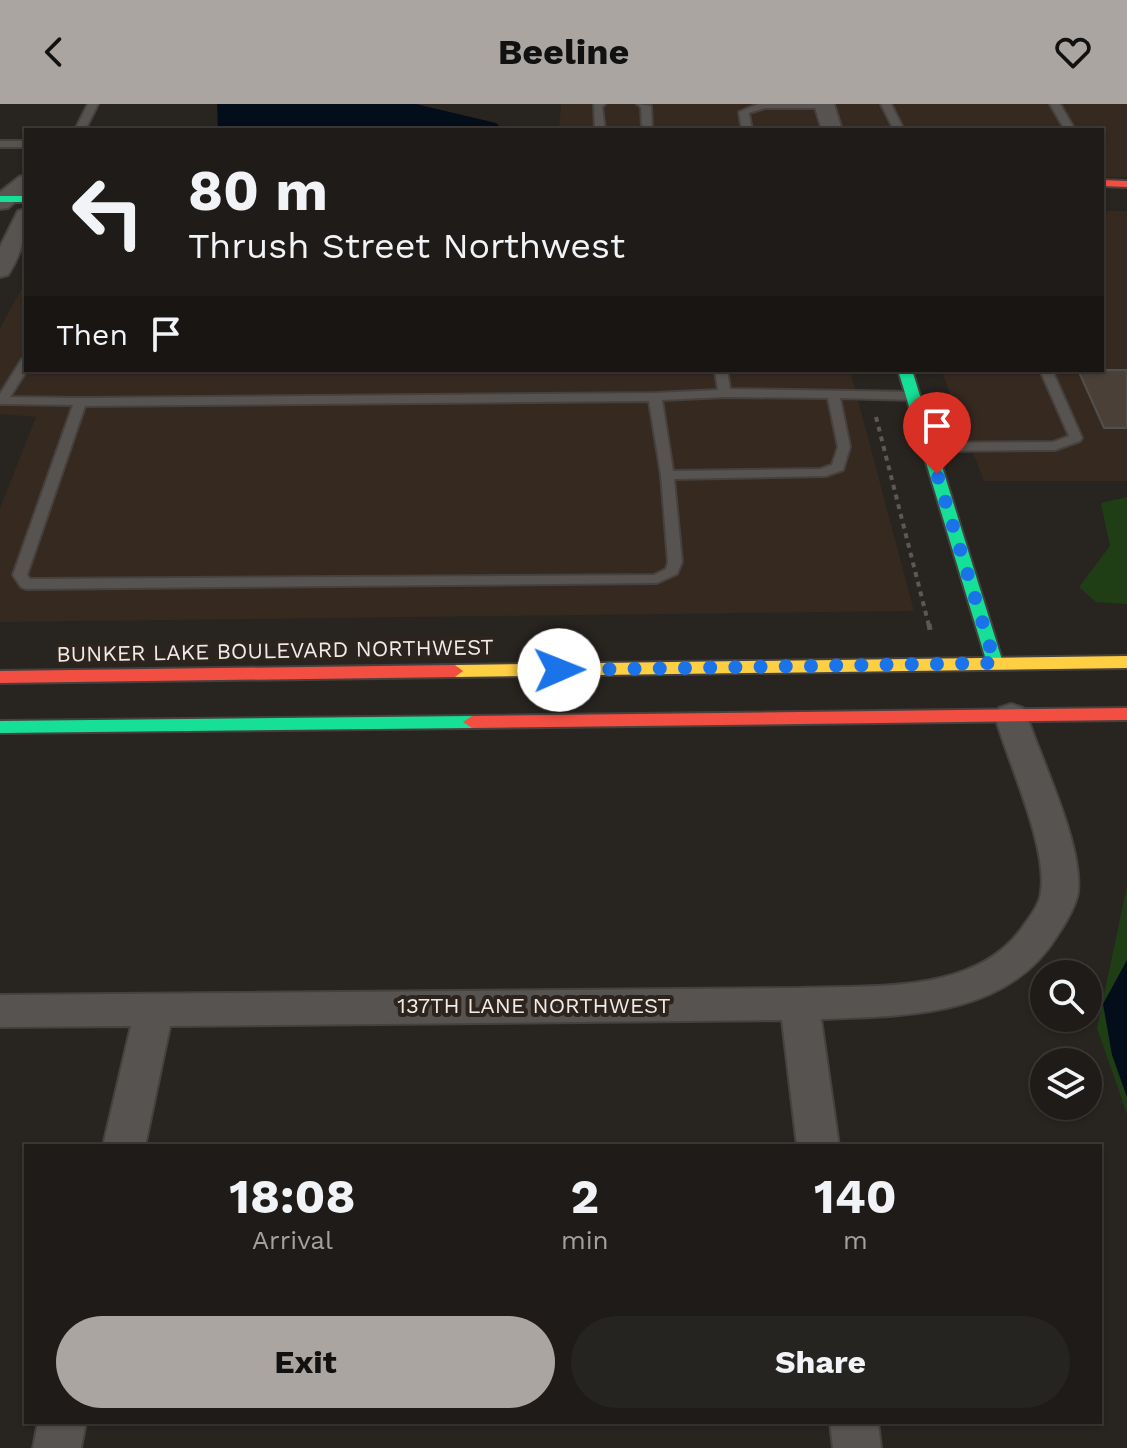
<!DOCTYPE html>
<html lang="en">
<head>
<meta charset="utf-8">
<style>
	body { margin:0; font-family:"Work Sans",sans-serif; background:#262421; color:#f1f3f6; height:100vh; display:flex; flex-direction:column; font-size:30px; white-space:nowrap }
	* { box-sizing:border-box; margin:0 }
	p { font-size:26px; color:#a1a1a2 }
	.icon { flex:none; width:44px; height:44px; fill:none; stroke:currentColor; stroke-width:2; stroke-linecap:round; stroke-linejoin:round }
	.map { position:relative; flex:1; overflow:hidden }
	.sheet { position:absolute; left:24px; top:1040px; width:1078px; height:280px; display:flex; flex-direction:column; background:#1e1b18; border-radius:0px; box-shadow:0 2px 6px #0004,0 0 0 2px #3c3937 }
	.sheet>* { flex:none }
	.top-card { position:absolute; left:24px; top:24px; width:1080px; height:244px; border-radius:0px; box-shadow:0 2px 6px #0004,0 0 0 2px #3c3937; background:#1e1b18; color:#f1f3f6; overflow:hidden }
	.controls { position:absolute; left:1030px; top:856px; display:grid; gap:16px }
	.controls a { display:grid; place-items:center; width:72px; height:72px; border-radius:50%; background:#1e1b18; box-shadow:0 2px 6px #0004,0 0 0 2px #3c3937; font-size:40px }
	.pin { position:absolute; display:grid; place-items:center; width:68px; height:68px; color:#fff; margin:-82px -34px; border-radius:50% 50% 50% 0; rotate:-45deg; box-shadow:0 0 8px #0007 }
	.pin .icon { rotate:45deg }
	.me { position:absolute; width:88px; margin:-44px; rotate:89deg; stroke-linejoin:round; filter:drop-shadow(0 0 6px #0008) }
	.turn { display:flex; align-items:center; gap:28px; height:168px; padding:0 32px; font-size:36px }
	.turn .icon { width:104px; height:104px; stroke-width:2.5 }
	.turn b { display:block; font-size:56px; line-height:68px }
	.then { display:flex; align-items:center; height:76px; padding:0 32px; background:#0003; gap:16px; font-size:30px }
	.eta { display:flex; justify-content:space-evenly; align-items:center; height:136px; text-align:center }
	.eta b { font-size:48px; font-weight:700; line-height:56px }
	.action { display:flex; gap:16px; margin-top:auto; padding:16px 32px }
	.action a { flex:1; height:92px; border-radius:48px; background:#aba5a1; color:#111; font-size:32px; font-weight:700; line-height:92px; text-align:center }
	.action a+a { background:#262421; color:#f1f3f6 }
	header { display:flex; justify-content:space-between; align-items:center; height:104px; padding:0 32px; background:#aba5a1; color:#111; font-size:36px; font-weight:700 }
	.map>svg:first-child { display:block }
	.built { fill:#362920 }
	.green { fill:#203e15 }
	.water { fill:#040e1b }
	.building { fill:#4a4038; stroke:#534f4d; stroke-width:2 }
	.lines { fill:none; stroke-linecap:round; stroke-linejoin:round }
	.lane-casing { stroke:#46413e; stroke-width:4 }
	.street-casing { stroke:#46413e; stroke-width:4 }
	.fast-casing { stroke:#46413e; stroke-width:4 }
	.slow-casing { stroke:#46413e; stroke-width:4 }
	.jam-casing { stroke:#46413e; stroke-width:4 }
	.path-far1 { stroke:#5b5855; stroke-width:4; stroke-dasharray:5 5; stroke-linecap:butt }
	.path { stroke:#5b5855; stroke-width:5; stroke-dasharray:6 6; stroke-linecap:butt }
	.lane { fill:#565350; fill-rule:evenodd }
	.street { fill:#565350; fill-rule:evenodd }
	.fast { fill:#16e098; fill-rule:evenodd }
	.slow { fill:#ffcf43; fill-rule:evenodd }
	.jam { fill:#f24e42; fill-rule:evenodd }
	.route { stroke:#1a73e8; stroke-width:14; stroke-dasharray:0 25.2 }
	.labels { text-anchor:middle; stroke-width:8; stroke-linejoin:round; paint-order:stroke }
	.street-label { font-size:22px; fill:#f1ebe7; stroke:#2c241d }
</style>
</head>
<body>
<header><svg class="icon" aria-label="back" viewBox="0 0 24 24"><path d="M15 5l-7 7 7 7"/></svg>Beeline<svg class="icon" aria-label="heart" viewBox="0 0 24 24"><path d="M12 20l-8-8c-3-5 5-10 8-4 3-6 11-1 8 4z"/></svg></header>
<div class="map">
<svg width="1127" height="1344" viewBox="0 0 1127 1344">
	<rect width="100%" height="100%" fill="#282420"/>
	<!-- built -->
	<g class="built">
		<path d="M561,0H1127V73H1102V26H559Z"/>
		<path d="M1102,107H1127V377H984L941,266H1102Z"/>
		<path d="M26,177V266H850L914,507L0,518V404L36,313L0,310V224Z"/>
	</g>
	<!-- green -->
	<g class="green">
		<path d="M1127,393V500L1096,498L1079,483L1110,442L1101,399Z"/>
		<path d="M1127,782V1010L1097,924Z"/>
	</g>
	<!-- water -->
	<g class="water">
		<path d="M217,0H416L496,19L504,26H218Z"/>
		<path d="M1127,856V993L1112,951L1103,900Z"/>
	</g>
	<!-- building -->
	<path class="building" d="M1078,266H1127V324H1104Z"/>
	<g class="lines">
		<defs>
			<g id="lane">
				<path d="M88,0H98L85,26H75Z"/>
				<path d="M594,0H605L602,3L605,26H595Z"/>
				<path d="M637,0L651,2L652,26H642L641,3Z"/>
				<path d="M758,0H829L830,1L825,4H765L749,9L752,26H742L739,8Z"/>
				<path d="M881,0H891L904,26H894Z"/>
				<path d="M1050,0H1060L1075,26H1065Z"/>
				<rect x="0" y="37" width="26" height="6"/>
				<path d="M26,254L27,266L10,293L80,294L655,289L718,286L715,266H727L730,285L914,288L920,292L914,296L840,294L850,343L843,366L826,372L674,375L682,458L677,470L657,479L26,485L21,483L13,471L73,301L0,300V290L22,255ZM725,293L828,294L838,343L832,361L820,365L673,367L662,296ZM649,297L661,371L668,458L666,465L654,471L30,475L27,471L85,302Z"/>
				<path d="M1040,266H1052L1082,334L1080,337L1055,346L929,347L923,343L929,339L1053,338L1069,332Z"/>
			</g>
			<g id="street">
				<path d="M814,0H834L842,26H822Z"/>
				<path d="M26,71V88L8,104L0,105V88L19,73Z"/>
				<path d="M26,105C26,131 22,149 8,171L0,173V143L18,107Z"/>
				<path d="M1011,600L1023,604L1027,612C1042,658 1083,741 1078,788C1076,802 1065,820 1057,832C1007,913 907,912 821,915L839,1042H797L782,916L170,922L145,1042H103L131,922L0,923V891L799,884C873,881 978,891 1024,821C1031,811 1040,800 1041,788C1048,743 1008,658 995,612L999,604Z"/>
				<path d="M38,1318H86L81,1344H33Z"/>
				<path d="M830,1318H878L881,1344H833Z"/>
			</g>
			<g id="fast">
				<rect x="0" y="92" width="26" height="6"/>
				<path d="M898,266H912L1003,559L1001,563H989L987,559Z"/>
				<path d="M472,612L481,618L472,624L0,629V617Z"/>
			</g>
			<path id="slow" d="M1127,552V564L455,573L447,567L455,561Z"/>
			<g id="jam">
				<path d="M1102,76L1127,77V83L1102,82Z"/>
				<path d="M455,561L463,567L455,573L0,579V567Z"/>
				<path d="M1127,604V616L472,624L463,618L472,612Z"/>
			</g>
		</defs>
		<!-- lane casing -->
		<use href="#lane" class="lane-casing"/>
		<!-- street casing -->
		<use href="#street" class="street-casing"/>
		<!-- fast casing -->
		<use href="#fast" class="fast-casing"/>
		<!-- slow casing -->
		<use href="#slow" class="slow-casing"/>
		<!-- jam casing -->
		<use href="#jam" class="jam-casing"/>
		<!-- path-far1 -->
		<path class="path-far1" d="M876,313L929,522"/>
		<!-- path -->
		<path class="path" d="M929,520L930,526"/>
		<!-- lane -->
		<use href="#lane" class="lane"/>
		<!-- street -->
		<use href="#street" class="street"/>
		<!-- fast -->
		<use href="#fast" class="fast"/>
		<!-- slow -->
		<use href="#slow" class="slow"/>
		<!-- jam -->
		<use href="#jam" class="jam"/>
	</g>
	<g class="lines">
		<!-- route -->
		<path class="route" d="M559,566L995,559L937,370"/>
	</g>
	<g class="labels">
		<!-- street labels -->
		<g class="street-label">
			<text transform="translate(275 546) rotate(-1)" y="8">BUNKER LAKE BOULEVARD NORTHWEST</text>
			<text x="534" y="909">137TH LANE NORTHWEST</text>
		</g>
	</g>
</svg>
<div class="controls">
<a><svg class="icon" aria-label="search" viewBox="0 0 24 24"><circle cx="10" cy="10" r="6"/><path d="M15 15l6 6"/></svg></a>
<a><svg class="icon" aria-label="layers" viewBox="0 0 24 24"><path d="M12 4l9 5-9 5-9-5zM3 14l9 5 9-5"/></svg></a>
</div>
<div class="pin" style="left:937px;top:370px;background:#d93025"><svg class="icon" aria-label="arrive" viewBox="0 0 24 24"><path d="M6 21V4h12l-3 4 3 4H6"/></svg></div>
<svg class="me" style="left:559px;top:566px" viewBox="-20 -20 40 40"><circle r="19" fill="#fff"/><path d="M0-13L10 11 0 6-10 11z" fill="#1a73e8"/></svg>
<div class="top-card">
<div class="turn"><svg class="icon" aria-label="left" viewBox="0 0 24 24"><path d="M17 20v-9H6M10 6l-5 5 5 5"/></svg><div><b>80 m</b>Thrush Street Northwest</div></div>
<div class="then">Then<svg class="icon" aria-label="arrive" viewBox="0 0 24 24"><path d="M6 21V4h12l-3 4 3 4H6"/></svg></div>
</div>
<section class="sheet">
<div class="eta">
<div><b>18:08</b><p>Arrival</p></div>
<div><b>2</b><p>min</p></div>
<div><b>140</b><p>m</p></div>
</div>
<div class="action"><a>Exit</a><a>Share</a></div>
</section>
</div>
</body>
</html>
